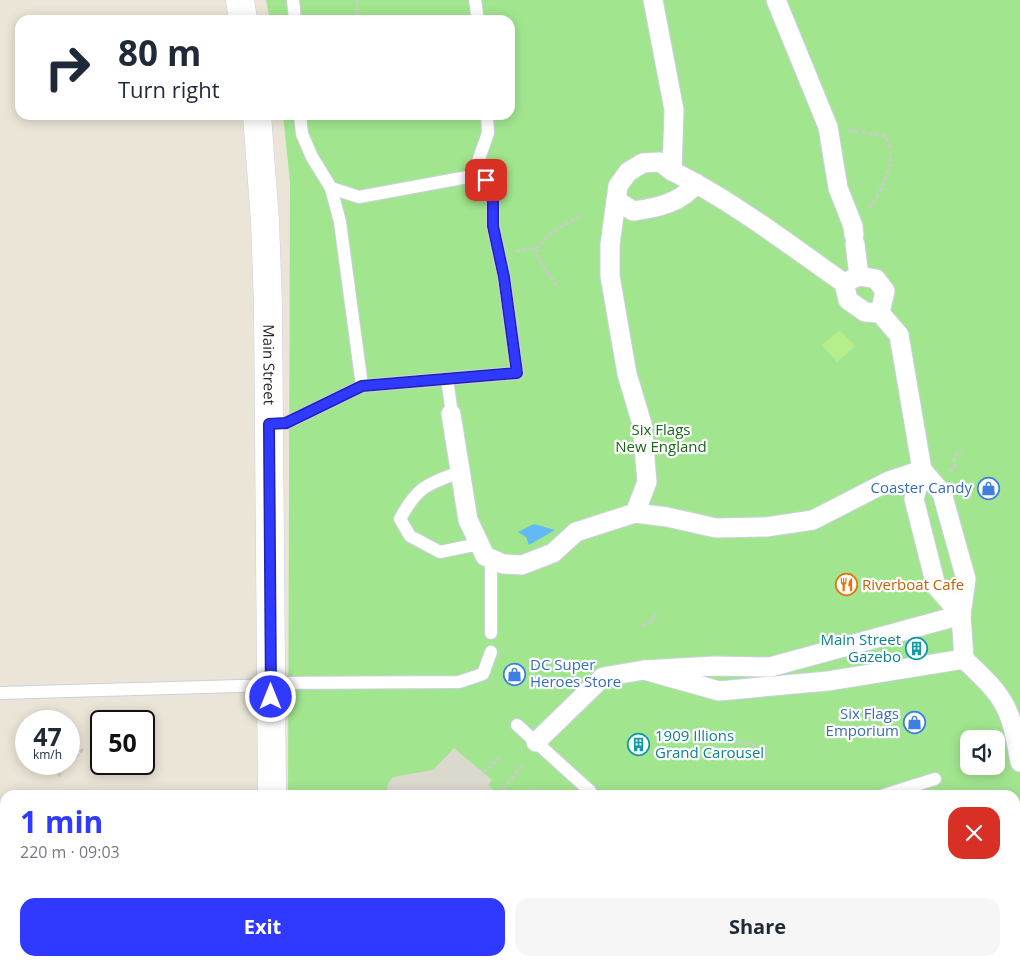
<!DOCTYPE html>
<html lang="en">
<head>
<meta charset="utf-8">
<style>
	body { margin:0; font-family:"Open Sans",sans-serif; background:#f6f6f7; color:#1f2937; height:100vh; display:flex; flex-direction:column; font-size:19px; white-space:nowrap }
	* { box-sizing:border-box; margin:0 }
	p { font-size:16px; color:#747a83 }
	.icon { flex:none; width:28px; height:28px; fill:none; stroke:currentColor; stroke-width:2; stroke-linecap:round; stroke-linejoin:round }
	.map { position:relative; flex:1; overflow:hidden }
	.sheet { position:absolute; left:0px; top:790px; width:1020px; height:176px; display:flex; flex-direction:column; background:#fff; border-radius:15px 15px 0 0; box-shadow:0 2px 12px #0003 }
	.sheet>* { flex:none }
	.banner { position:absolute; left:15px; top:15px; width:500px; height:105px; border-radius:15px; box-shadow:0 2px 12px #0003; background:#fff; color:#1f2937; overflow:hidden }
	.buttons { position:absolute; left:960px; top:730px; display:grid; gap:10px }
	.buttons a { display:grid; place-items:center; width:45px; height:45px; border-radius:10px; background:#fff; box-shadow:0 2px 12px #0003; font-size:25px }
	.speed { position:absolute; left:15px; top:710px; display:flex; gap:10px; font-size:25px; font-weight:700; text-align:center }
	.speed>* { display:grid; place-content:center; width:65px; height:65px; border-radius:50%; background:#fff; box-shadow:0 2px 12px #0003; line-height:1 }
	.speed small { font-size:12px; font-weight:400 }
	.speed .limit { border:2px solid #111; border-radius:8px; background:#fff; color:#111 }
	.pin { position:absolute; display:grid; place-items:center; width:42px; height:42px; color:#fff; margin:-21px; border-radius:10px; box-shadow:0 2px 8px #0006 }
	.me { position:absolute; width:55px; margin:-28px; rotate:0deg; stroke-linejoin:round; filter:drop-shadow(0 0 4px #0008) }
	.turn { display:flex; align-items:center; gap:18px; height:105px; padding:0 20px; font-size:22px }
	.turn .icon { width:65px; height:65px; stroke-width:2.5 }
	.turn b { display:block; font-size:35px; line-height:42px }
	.round { display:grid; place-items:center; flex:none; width:52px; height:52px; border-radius:15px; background:#f6f6f7 }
	.head { display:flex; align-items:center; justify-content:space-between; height:85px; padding:0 20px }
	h1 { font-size:30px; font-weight:700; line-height:38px; color:#3039ff }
	.cta { display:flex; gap:10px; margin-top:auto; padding:10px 20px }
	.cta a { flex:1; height:58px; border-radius:15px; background:#3039ff; color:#fff; font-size:20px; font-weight:700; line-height:58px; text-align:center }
	.cta a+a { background:#f6f6f7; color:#1f2937 }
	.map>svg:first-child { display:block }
	.green { fill:#a1e68f; fill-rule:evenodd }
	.pitch { fill:#b5ee8a }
	.plaza { fill:#dbd8ce }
	.water { fill:#62b9f5 }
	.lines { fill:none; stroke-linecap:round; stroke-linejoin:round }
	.service-casing { stroke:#cdcee2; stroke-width:14 }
	.pedestrian-casing { stroke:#cdcee2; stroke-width:21 }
	.secondary-casing { stroke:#cdcee2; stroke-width:29 }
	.path { stroke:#cbcbcb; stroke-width:3; stroke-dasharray:4 2.5; stroke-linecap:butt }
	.service { stroke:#fff; stroke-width:12 }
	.pedestrian { stroke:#fff; stroke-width:19 }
	.secondary { stroke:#fff; stroke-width:28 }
	.route-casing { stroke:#1f25a6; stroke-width:12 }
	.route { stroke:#3039ff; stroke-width:9 }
	.labels { text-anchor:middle; stroke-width:4.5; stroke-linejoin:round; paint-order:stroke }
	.street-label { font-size:15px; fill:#272727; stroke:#fff }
	.park-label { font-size:15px; fill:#1a6715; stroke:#fff }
	.shop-label { font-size:15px; fill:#366cbe; stroke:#fff; text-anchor:end }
	.food-label { font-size:15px; fill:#c56008; stroke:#fff; text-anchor:start }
	.culture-label { font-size:15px; fill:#0d838f; stroke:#fff; text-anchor:end }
</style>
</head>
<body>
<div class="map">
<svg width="1020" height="966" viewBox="0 0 1020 966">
	<rect width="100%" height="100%" fill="#ebe5d7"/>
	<!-- green -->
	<path class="green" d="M266,0H1020V966H288V961H1015V795H288L290,182L283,115H510V20H270ZM969,739H996V766H969Z"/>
	<!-- pitch -->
	<path class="pitch" d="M840,330L855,346L837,362L822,345Z"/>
	<!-- plaza -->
	<path class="plaza" d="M454,748L492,780L488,785L499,795H386L388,783L393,777L433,770Z"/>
	<!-- water -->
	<path class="water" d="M534,524L555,530L529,545L526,537L518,532Z"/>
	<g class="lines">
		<defs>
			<g id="service">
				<path d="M293,0L295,20"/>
				<path d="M475,0L478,20"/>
				<path d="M300,115L302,134L312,157L331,188L340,222L362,386L517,373L504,277L493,226V190L485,180L473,176L359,197L331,188"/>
				<path d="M473,176L488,133L487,115"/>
				<path d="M447,379L451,407"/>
				<path d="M269,424L286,423L362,386"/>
				<path d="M460,472C427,484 417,487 400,519L410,536L440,552L479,544"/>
				<path d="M491,558V633"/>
				<path d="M271,683L459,682L483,674L491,652"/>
				<path d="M0,693L271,685"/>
				<path d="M517,725L590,791V795"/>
				<path d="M884,795L935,779"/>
				<path d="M0,861H5"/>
				<path d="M0,915H5"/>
				<path d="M355,966L360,961"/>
				<path d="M698,966L702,961"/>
			</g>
			<g id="pedestrian">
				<path d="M653,0L674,110L672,171C733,201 788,244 844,283L848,300L865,312L880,313L899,335L922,470L914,499L936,586L961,615L964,659"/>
				<path d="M776,0L828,127L838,188L853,226L854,235"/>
				<path d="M616,200L633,211C656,208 682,203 696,183"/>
				<path d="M855,244L859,276"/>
				<path d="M844,283L859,276L876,279L885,291L880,313"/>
				<path d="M451,414L468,520L485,556L503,564L522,565L553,553L576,532L635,513L647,482L642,424L627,374L610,276V245L618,186L628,172L643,163L660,162L672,171"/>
				<path d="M635,513L667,517L716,528L766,527L813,520L889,481L922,470L942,493L966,579L961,615L770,667L714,666L644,670"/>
				<path d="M536,742L603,677L644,670L719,691L828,681L964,659C978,673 996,688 1005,706C1014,723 1016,743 1020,762"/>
				<path d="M1015,851L1020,850"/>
				<path d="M1015,926H1020"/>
			</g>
			<g id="secondary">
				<path d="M240,0L243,20"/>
				<path id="s1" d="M257,115L265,221L268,306L272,795"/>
				<path d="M273,961V966"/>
			</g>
		</defs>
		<!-- service casing -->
		<use href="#service" class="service-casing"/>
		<!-- pedestrian casing -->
		<use href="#pedestrian" class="pedestrian-casing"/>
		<!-- secondary casing -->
		<use href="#secondary" class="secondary-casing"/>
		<!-- path -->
		<g class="path">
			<path d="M357,0V20"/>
			<path d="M849,130L885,136C900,156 881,194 867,210"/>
			<path d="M537,248L538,258L558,288"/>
			<path d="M516,251L537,248L553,231L579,217L580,212"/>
			<path d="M949,470L955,468L954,456L961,449"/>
			<path d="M642,625L653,622L652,616L657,615"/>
			<path d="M732,742L756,745"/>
			<path d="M483,773L500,757"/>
			<path d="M58,776L84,748"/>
			<path d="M499,794L523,765"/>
			<path d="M528,795L534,788"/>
		</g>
		<!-- service -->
		<use href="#service" class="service"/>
		<!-- pedestrian -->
		<use href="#pedestrian" class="pedestrian"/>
		<!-- secondary -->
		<use href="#secondary" class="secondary"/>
	</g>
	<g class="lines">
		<defs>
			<path id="route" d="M271,697L269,424L286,423L362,386L517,373L504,277L493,226V190L486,180"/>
		</defs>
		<!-- route casing -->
		<use href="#route" class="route-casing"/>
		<!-- route -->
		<use href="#route" class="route"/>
	</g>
	<!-- icons -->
	<defs>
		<symbol id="shop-ring" viewBox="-11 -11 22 22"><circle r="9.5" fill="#fff" stroke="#3f7fe0" stroke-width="1.5"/><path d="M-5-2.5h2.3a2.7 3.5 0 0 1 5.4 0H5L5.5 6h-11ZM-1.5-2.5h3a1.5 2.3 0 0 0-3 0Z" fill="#3f7fe0"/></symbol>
		<symbol id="restaurant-ring" viewBox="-11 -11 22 22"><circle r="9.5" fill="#fff" stroke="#e8710a" stroke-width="1.5"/><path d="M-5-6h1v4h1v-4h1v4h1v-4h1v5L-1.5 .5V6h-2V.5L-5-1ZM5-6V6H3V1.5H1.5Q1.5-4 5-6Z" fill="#e8710a"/></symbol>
		<symbol id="building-ring" viewBox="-11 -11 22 22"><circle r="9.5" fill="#fff" stroke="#0f9aa8" stroke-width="1.5"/><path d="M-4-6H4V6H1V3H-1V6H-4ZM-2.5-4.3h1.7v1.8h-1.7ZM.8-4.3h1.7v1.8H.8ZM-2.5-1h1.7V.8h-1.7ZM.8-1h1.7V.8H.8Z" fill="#0f9aa8"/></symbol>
	</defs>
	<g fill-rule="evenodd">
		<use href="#shop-ring" x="976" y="476" width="25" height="25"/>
		<use href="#restaurant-ring" x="834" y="572" width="25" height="25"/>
		<use href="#building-ring" x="904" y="636" width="25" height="25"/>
		<use href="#shop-ring" x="502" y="662" width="25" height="25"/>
		<use href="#shop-ring" x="902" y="710" width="25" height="25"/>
		<use href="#building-ring" x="626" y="732" width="25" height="25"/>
	</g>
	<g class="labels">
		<!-- street labels -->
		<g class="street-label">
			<text dy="5" stroke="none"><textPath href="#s1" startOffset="250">Main Street</textPath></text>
		</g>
		<!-- park labels -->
		<g class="park-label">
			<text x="661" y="435">Six Flags<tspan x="661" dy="17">New England</tspan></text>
		</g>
		<!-- shop labels -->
		<g class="shop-label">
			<text x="972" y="493">Coaster Candy</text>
			<text x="530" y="670" text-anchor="start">DC Super<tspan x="530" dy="17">Heroes Store</tspan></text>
			<text x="899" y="719">Six Flags<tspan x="899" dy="17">Emporium</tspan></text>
		</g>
		<!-- food labels -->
		<g class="food-label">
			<text x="862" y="590">Riverboat Cafe</text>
		</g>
		<!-- culture labels -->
		<g class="culture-label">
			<text x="901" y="645">Main Street<tspan x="901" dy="17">Gazebo</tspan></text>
			<text x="655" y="741" text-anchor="start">1909 Illions<tspan x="655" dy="17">Grand Carousel</tspan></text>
		</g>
	</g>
</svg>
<div class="buttons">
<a><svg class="icon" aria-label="sound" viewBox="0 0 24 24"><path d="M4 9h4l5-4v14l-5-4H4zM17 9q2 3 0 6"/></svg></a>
</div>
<div class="speed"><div>47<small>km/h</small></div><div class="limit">50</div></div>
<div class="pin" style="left:486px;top:180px;background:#d93025"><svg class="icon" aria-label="arrive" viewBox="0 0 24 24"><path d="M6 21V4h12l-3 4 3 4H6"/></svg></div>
<svg class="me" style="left:271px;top:697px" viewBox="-20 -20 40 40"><circle r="17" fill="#3039ff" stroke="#fff" stroke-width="3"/><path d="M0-11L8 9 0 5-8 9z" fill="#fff"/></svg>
<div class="banner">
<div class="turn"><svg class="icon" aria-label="right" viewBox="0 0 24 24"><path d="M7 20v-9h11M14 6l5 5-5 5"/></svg><div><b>80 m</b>Turn right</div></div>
</div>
<section class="sheet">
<div class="head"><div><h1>1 min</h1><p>220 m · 09:03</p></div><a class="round" style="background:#d93025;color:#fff"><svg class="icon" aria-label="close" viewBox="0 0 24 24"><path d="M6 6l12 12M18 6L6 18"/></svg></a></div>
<div class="cta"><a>Exit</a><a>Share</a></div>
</section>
</div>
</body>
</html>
